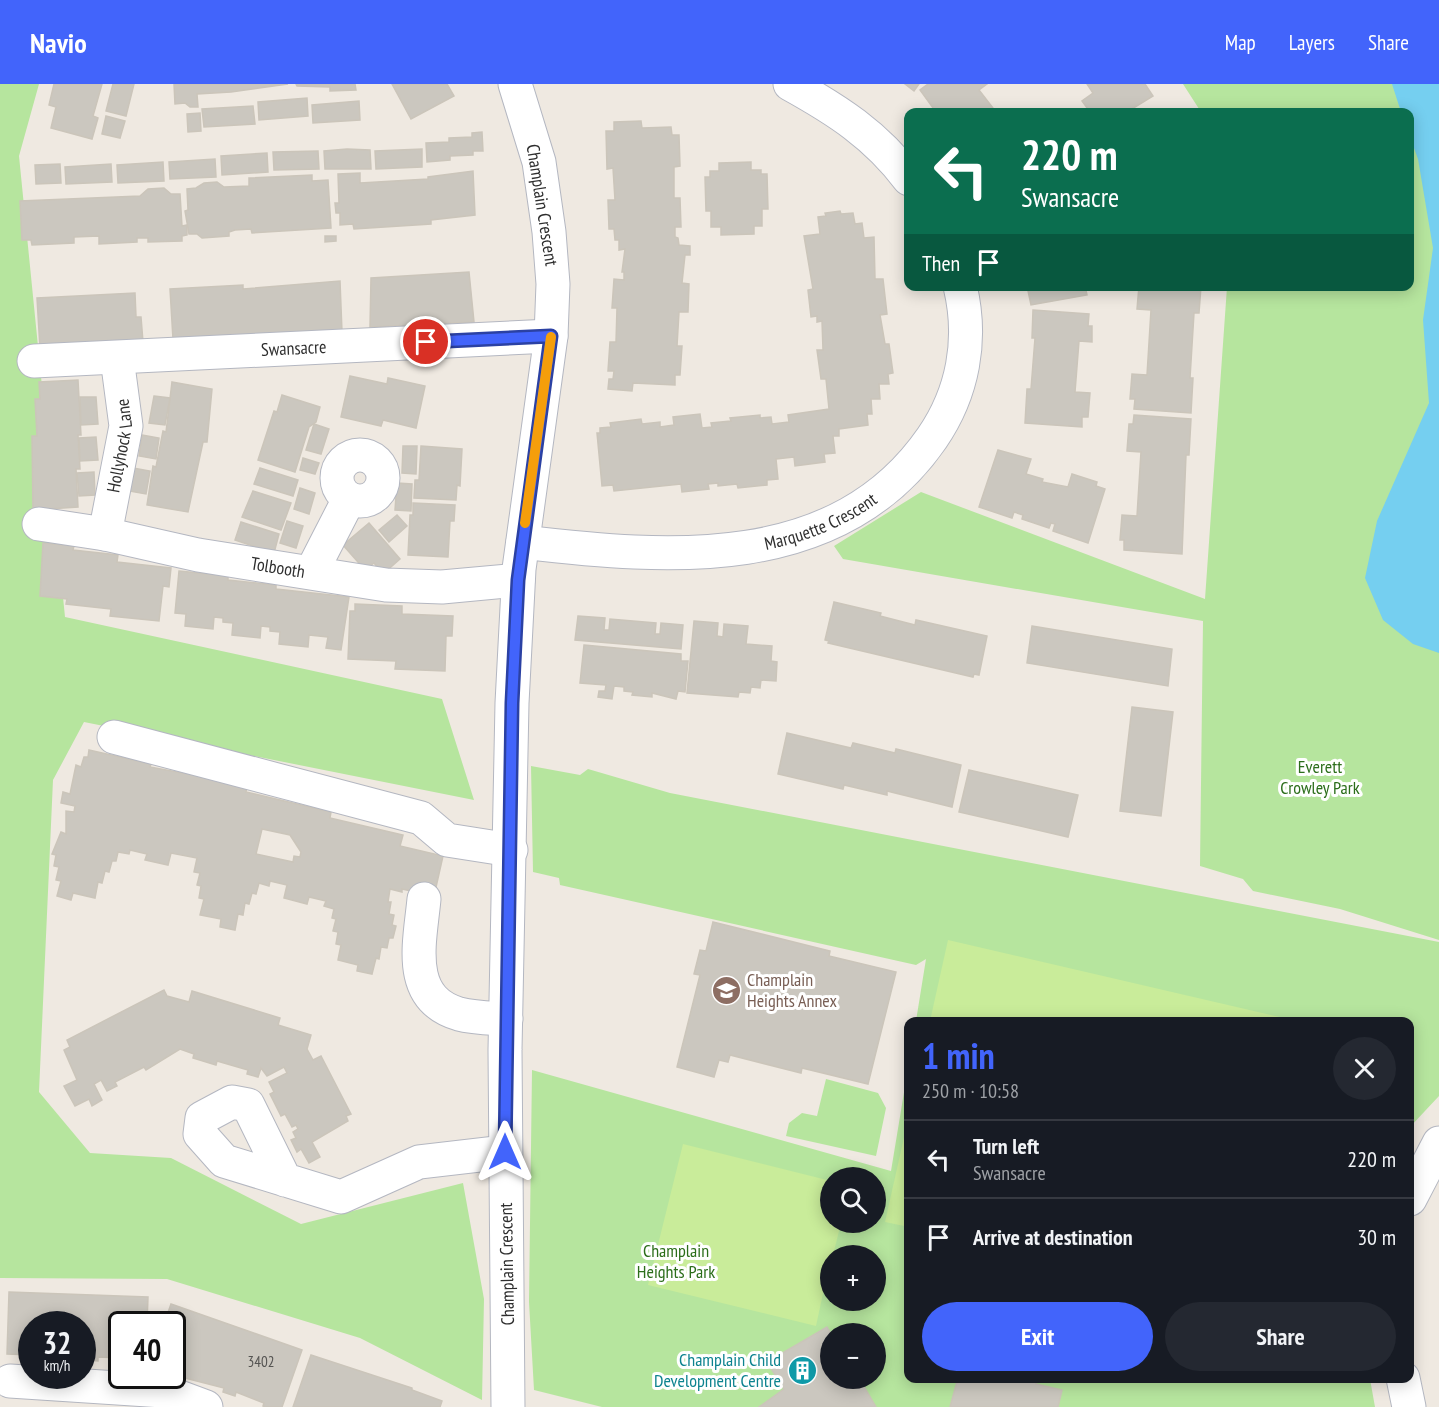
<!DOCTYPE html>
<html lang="en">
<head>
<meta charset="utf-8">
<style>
	body { margin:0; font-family:"PT Sans Narrow",sans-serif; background:#242831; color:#f1f3f6; height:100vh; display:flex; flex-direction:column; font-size:22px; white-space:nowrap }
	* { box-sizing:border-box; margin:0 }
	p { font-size:20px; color:#9ea1a6 }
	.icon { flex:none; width:33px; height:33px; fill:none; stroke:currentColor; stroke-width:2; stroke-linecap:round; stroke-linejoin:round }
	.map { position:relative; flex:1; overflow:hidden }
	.details { position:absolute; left:904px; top:933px; width:510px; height:366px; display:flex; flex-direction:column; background:#171b24; border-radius:12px; box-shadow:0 3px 15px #0003 }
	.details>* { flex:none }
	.top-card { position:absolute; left:904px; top:24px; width:510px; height:183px; border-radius:12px; box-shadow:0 3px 15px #0003; background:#0b6e4f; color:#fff; overflow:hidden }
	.tools { position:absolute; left:820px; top:1083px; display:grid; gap:12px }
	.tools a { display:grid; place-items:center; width:66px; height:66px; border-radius:50%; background:#171b24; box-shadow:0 3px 15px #0003; font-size:30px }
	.speed { position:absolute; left:18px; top:1227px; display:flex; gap:12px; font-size:30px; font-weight:700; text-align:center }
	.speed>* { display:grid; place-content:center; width:78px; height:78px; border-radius:50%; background:#171b24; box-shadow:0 3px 15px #0003; line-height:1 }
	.speed small { font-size:15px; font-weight:400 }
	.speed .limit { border:3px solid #111; border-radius:9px; background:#fff; color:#111 }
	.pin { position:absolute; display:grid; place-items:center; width:51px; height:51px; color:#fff; margin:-26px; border:3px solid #fff; border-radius:50%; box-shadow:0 2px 6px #0007 }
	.me { position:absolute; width:66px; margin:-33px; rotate:0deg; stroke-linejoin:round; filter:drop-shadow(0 0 4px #0008) }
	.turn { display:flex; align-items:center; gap:21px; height:126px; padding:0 18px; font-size:27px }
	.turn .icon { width:78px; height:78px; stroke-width:2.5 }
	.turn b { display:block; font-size:42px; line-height:51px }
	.then { display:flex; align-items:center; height:57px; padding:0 18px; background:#0003; gap:12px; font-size:22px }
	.round { display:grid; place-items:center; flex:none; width:63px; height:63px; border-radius:32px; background:#242831 }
	.summary { display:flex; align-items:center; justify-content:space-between; height:102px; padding:0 18px }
	h1 { font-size:36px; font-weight:700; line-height:45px; color:#4264fb }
	.action { display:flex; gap:12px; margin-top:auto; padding:12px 18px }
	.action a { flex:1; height:69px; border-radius:36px; background:#4264fb; color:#fff; font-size:24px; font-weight:700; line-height:69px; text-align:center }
	.action a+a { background:#242831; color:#f1f3f6 }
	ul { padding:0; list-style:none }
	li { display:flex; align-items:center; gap:18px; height:78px; padding:0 18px; border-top:2px solid #363941 }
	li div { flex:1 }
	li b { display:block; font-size:22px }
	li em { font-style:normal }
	header { display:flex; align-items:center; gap:36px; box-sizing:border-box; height:84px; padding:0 30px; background:#4264fb; color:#fff }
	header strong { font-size:28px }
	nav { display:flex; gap:33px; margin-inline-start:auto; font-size:21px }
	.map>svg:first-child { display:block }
	.green { fill:#b6e59e; fill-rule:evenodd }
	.pitch { fill:#c9ec9a }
	.water { fill:#75cff0 }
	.building { fill:#cbc7bf; stroke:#cbc5ba; stroke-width:1.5; fill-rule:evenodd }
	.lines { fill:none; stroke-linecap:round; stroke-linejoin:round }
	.minor-casing { stroke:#b4b7c1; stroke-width:35 }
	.minor { stroke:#fff; stroke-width:33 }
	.route-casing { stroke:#2b41a3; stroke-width:15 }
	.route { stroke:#4264fb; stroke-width:10 }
	.slow { stroke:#f59e0b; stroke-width:10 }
	.labels { text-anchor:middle; stroke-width:6; stroke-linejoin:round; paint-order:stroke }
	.number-label { font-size:15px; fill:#555452 }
	.street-label { font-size:18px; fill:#2e2e2e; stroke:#fff }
	.park-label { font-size:18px; fill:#2c6e1b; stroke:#fff }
	.education-label { font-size:18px; fill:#785e54; stroke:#fff; text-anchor:start }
	.culture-label { font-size:18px; fill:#0d838f; stroke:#fff; text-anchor:end }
</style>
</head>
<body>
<header>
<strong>Navio</strong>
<nav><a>Map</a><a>Layers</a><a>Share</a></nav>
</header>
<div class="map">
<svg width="1439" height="1323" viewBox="0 0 1439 1323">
	<rect width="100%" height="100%" fill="#efe9e1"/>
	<!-- green -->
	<g class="green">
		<path d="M0,0H39L19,72L65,533L442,615L474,716L84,638L53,696L39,1008L90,1069L171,1074L301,1140L463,1099L484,1215L482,1316L360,1254L167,1195L0,1194Z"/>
		<path d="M1183,0H1439V856L1340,825L1253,807L1243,795L1200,782L1203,537L843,475L834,462L921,408L1205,515L1227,203L1410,202V28H1201Z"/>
		<path d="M531,682L580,691L588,685L670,709L1439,858V1012L1410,1043V938L916,937L926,875L916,881L560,801L559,794L533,788Z"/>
		<path d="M909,978V1294L1370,1295L1375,1323H602L534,1306L529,1218L532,986L891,1087ZM831,1094H876V1138H831ZM831,1172H876V1216H831ZM831,1250H876V1294H831Z"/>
		<path d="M826,995L878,1009L886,1024L876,1072L786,1052L789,1039L802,1029L817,1032Z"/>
	</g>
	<!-- pitch -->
	<g class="pitch">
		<path d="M948,856L1297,937H930Z"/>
		<path d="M909,1031V1143L885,1138Z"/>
		<path d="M683,1060L831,1097V1138L841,1139L833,1171L831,1172L816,1242L648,1201Z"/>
	</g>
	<!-- water -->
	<path class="water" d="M1392,0H1439V569L1413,560L1383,536L1365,494L1377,437L1429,319L1423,236L1433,164L1418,75L1410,53V28H1401Z"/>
	<!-- building -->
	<g class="building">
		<path d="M54,0H102L93,32L98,34L92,55L51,44L56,23L49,21Z"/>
		<path d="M113,0H134L126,32L106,27Z"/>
		<path d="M174,0H288L231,8L197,10L198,23H190L185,19L175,20Z"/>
		<path d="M296,0H355L356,6L330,7V3L297,2Z"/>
		<path d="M392,0H447L454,12L411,35Z"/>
		<path d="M905,0H919L914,7Z"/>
		<path d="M928,0H987L979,6L996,28H936L920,6Z"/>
		<path d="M1087,0H1145L1153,12L1127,28H1090L1082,17L1093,9Z"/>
		<path d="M307,14L308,32L259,36L258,18Z"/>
		<path d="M359,17L360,36L313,39L312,21Z"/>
		<path d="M253,22L255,40L204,43L202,25Z"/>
		<path d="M200,29L201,47L188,48L187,30Z"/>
		<path d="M106,32L125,37L120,54L102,50Z"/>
		<path d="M641,37L642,44L671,43L672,51H679L680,82L674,83V114H680L681,143H675V153L678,154L679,161L690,162V171H685L682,199L689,200L688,228H679L677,262H682L680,291H675V301L633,299L632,307L608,305L609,295H613L614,287H608L610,258H616L617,224H612L614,195L624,196V188H622L625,165L619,166V156H615L614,145H609L608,116H615L613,84L607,85L606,47H614V38Z"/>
		<path d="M482,48L483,67H473V71L450,72V76L427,78L426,59L449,58V54L472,53V49Z"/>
		<path d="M347,65L370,66L371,85H325L324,67Z"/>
		<path d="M422,65V83L376,85L375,67Z"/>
		<path d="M318,67L319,85L274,86L273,68Z"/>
		<path d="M267,69L268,88L222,91L221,72Z"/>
		<path d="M215,75L216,93L170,95L169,78Z"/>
		<path d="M163,78L164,97L118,99L117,81Z"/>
		<path d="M751,78V86H761V90H767L768,125H762V142H754V150L721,151V143H711V127H706L705,93H710V87H719V79Z"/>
		<path d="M60,80L61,99L36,100L35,81Z"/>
		<path d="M111,80L112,98L66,100L65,83Z"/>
		<path d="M473,87L475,131L431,136V140L354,145L353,140L340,141V129H336L335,119H339L338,90L360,89V99L428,95V93Z"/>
		<path d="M312,91V97L328,96L331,144L252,149L251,145L235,146L229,148V152L202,154L197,150H189L185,127L188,126L187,105L196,104L204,99L217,98L224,103L249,102V94Z"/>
		<path d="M164,104L171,110H180L182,142L187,141V151L182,152V157L148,158V154H137V158L99,160V152L74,153V159L32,161L31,156H22L20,117L140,112L148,105Z"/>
		<path d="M840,127L841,130L853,129L855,140L862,139L864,154L874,153L875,195H883L887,230L880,231L885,260H889L893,289L888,290L889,300H879L880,315H871L872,330H867L868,341L839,345V352H833L835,369L824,370L825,378L795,382L794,373L776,375L778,395L767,396V401L738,404L737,400L718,402V399L708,400L709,405L682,408L681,400L614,407L613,401L602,402L597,349H600V344L611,343L610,339L641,335L642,340L660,338V343L674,341L673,333L700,330L702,344L712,343L711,339L731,337L730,334L760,331V334L771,333L772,340L789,338L788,331L829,325L826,295H821L817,266H823L822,237L817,238V232L811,233L808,206L813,205L804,152L820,150L818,133L826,132L825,129Z"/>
		<path d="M325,152H336V157L325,158Z"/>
		<path d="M469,188L474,238L370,243L371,194Z"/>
		<path d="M340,197L342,248L173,255L170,205L243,201V205Z"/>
		<path d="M1027,202H1085L1087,211L1031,221Z"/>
		<path d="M1139,202H1201L1199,229H1194L1190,294H1193L1191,329L1134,325L1135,315H1130L1132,290L1147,291L1151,226L1137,225Z"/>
		<path d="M135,209L136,233H141L143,258L40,264L37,214Z"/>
		<path d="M1033,226L1089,230L1088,242H1092V258L1079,257L1075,308L1090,309L1088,333H1082V343L1025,339L1027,305H1031L1035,254H1032Z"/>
		<path d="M350,292L387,300L388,294L425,302L416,344L383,336L381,342L341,333Z"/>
		<path d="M78,296L81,351H78L80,385H76L78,423L33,426L32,352H37L35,315H40L39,298Z"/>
		<path d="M172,298L212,305L207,358H203L188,428L147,421L153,382L156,383L163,347L166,348Z"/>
		<path d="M282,311L320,323L316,338L309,343L295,388L258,376L274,327L277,328Z"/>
		<path d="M154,312L170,314L165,341L149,339Z"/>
		<path d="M80,313H96L98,340L81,341Z"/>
		<path d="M1134,331L1191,335L1189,371H1186L1182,470L1124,466V456H1120L1122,431L1137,432L1141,368L1127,367L1129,340H1133Z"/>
		<path d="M314,340L329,345L321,370L306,366Z"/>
		<path d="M142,351L159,354L156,375L139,372Z"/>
		<path d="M96,353L98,376L80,377L79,354Z"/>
		<path d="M403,362H417L416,390L402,389Z"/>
		<path d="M421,362L462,365L460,402L457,401L456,416L414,414L415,396H419Z"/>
		<path d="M998,366L1031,375L1026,390L1043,395L1042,398L1068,403L1072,390L1097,398L1096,402L1105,405L1088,459L1053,447L1055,440L1051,439L1049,444L1022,435L1023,431L1014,428L1012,434L979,423Z"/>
		<path d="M303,374L319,379L315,390L300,386Z"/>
		<path d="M133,384L150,387L146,410L129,407Z"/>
		<path d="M260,384L298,396L293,412L254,400Z"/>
		<path d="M94,388L95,411L79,412L77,389Z"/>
		<path d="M397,399L412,400L411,427L395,426Z"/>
		<path d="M300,404L315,409L309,430L294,425Z"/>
		<path d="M253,407L291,419L281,446L242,433Z"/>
		<path d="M413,419L455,421L454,437H450L448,473L408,471L410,431H413Z"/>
		<path d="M397,431L407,442L389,458L379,446Z"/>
		<path d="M287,437L303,442L296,464L280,459Z"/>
		<path d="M241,438L279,450L274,469L235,456Z"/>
		<path d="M369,439L400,475L383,490L374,479L365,486L343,461Z"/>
		<path d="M43,459L74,462L73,466L118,471L117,478L171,484L169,503L163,502L159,537L110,532L111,525L66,520L67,515L40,512Z"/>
		<path d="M179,487L228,492V496L276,501V505L349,513L341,566L326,564L328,553L309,551L308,563L279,560L280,548L270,547V543L261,542L260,554L232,551L233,539L223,538V534L214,533L213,545L185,542L186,530L175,529Z"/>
		<path d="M834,518L881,529L880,532L915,541L916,536L987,552L979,591L974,590L973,593L828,559L829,557L825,556Z"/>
		<path d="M355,520L402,522V530L453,532L452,552H446L445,587L395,585L396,577L348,575L350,527H355Z"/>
		<path d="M578,532L605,534L604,546H609L610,535L656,539L655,550H660L661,539L683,541L681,565L575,556Z"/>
		<path d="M694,537L718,539L717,552L723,553L724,540L748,542L746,560L772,562L771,577L777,578L776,597L761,596L760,604L751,603L750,609L739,608L738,613L687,609Z"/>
		<path d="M1032,542L1172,565L1168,602L1027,579Z"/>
		<path d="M584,561L681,570V577H688L685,608L678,607L676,615L652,609V613L632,611L633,608L624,607V603L614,602L612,615L598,613L599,607H605L606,601L580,599Z"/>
		<path d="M1132,623L1173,628L1161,732L1120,727Z"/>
		<path d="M787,649L851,664L853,659L895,669L896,665L961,681L952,723L887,707V711L844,701L843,705L778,690Z"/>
		<path d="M89,666L151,680L150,683L247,701L246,708L331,728L330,734L403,751L400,762L443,772L434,812L402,805V808L390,805L388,818H391L389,830L394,831L392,841L396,842L393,854H389L387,864L381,863L379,875L376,874L372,890L357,887L358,881L338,876L341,861L336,860L338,848L333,847L336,835L332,834L334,825L324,822L326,817L309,813L307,820L284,814L287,801L270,797L269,802L259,799L256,810L252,809L249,820L245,819L243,831L238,830L235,846L220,843L221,835L200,831L204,815L199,814L201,802L197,801L200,789L194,788L197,774L171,769L168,781L145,776L147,770L130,766L129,770L118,768L116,777H112L109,788L105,787L102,799L98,798L95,814L73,809L71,816L57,812L61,797L56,796L59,783L54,782L56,771L52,770L61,748L66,750V727L74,728L75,722L61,719L63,708L70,710L76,681L81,683L84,673H88ZM262,745L290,751L301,768L300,773L294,772L293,778L256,770Z"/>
		<path d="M969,686L1078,711L1068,753L959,728Z"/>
		<path d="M713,838L830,867L829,872L896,888L868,1000L802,984L801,989L730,971L728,978L719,976L714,993L677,983L700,891L694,890L700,866L706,867Z"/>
		<path d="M164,906L167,912L189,918L192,907L280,934L278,941L311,951L307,965L313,976L321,972L351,1030L346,1032L348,1037L312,1058L320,1073L309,1079L301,1065L297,1068L291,1056L296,1054L293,1048L298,1045L296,1041L292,1043L285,1030L281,1032L270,1010L274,1008L269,998L287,989L284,983L267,992L261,984L258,993L247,990L248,986L217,977L216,981L193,974L194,970L180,965L146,986L144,983L115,998L117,1002L107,1007L101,996L94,1000L102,1016L92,1022L89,1015L75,1022L64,1002L77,996L64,966L70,963L67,956Z"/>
		<path d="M9,1208L148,1213L147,1240H122V1274L98,1273V1277L85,1276V1273L82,1272V1240H32V1271L7,1270Z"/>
		<path d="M171,1220L302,1266L282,1323H266L263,1322L264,1319L236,1308L235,1312L223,1308L224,1304L181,1293L183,1289L172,1286V1240H164Z"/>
		<path d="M827,1243L831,1250V1294H859L876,1323H759L784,1305L767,1278Z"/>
		<path d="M311,1271L412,1304V1306L442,1317L440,1323H293Z"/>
		<path d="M958,1294H1038L1036,1300L1062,1306L1058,1323H950Z"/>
	</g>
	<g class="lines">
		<defs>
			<g id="minor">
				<path d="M790,0C837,26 876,51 909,95"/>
				<path id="s1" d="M34,277L551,252"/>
				<circle cx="360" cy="394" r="23"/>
				<path id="s2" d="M39,440L105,450L198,471L386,501L442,503L518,496"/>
				<path id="s3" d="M105,450L126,342L117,274"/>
				<path id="s4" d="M523,458C667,475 838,490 932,354C963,309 973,256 960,202"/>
				<path d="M312,487L349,415"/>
				<path d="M114,653L421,734L447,756L511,766"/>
				<path d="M424,815C420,858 405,914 459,930C474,934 491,934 506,935"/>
				<path d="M285,1096L248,1021L232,1018L202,1034L200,1050L224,1077L341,1113L419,1078L505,1068"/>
				<path d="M1410,1115L1439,1059"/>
				<path d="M1403,1294L1409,1323"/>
				<path d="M10,1297L163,1307L206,1323"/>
				<path d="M508,1323L505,966L512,619L519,485L551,252L553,200L549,148L539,78L515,0"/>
			</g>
		</defs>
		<!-- minor casing -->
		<use href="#minor" class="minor-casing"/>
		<!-- minor -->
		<use href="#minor" class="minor"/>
	</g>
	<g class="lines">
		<defs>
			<path id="route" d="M426,258L551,252L518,496L512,619L505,1068"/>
		</defs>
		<!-- route casing -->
		<use href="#route" class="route-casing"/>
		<!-- route -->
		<use href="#route" class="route"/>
		<!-- slow -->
		<path class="slow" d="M525,439L551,253"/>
	</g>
	<!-- icons -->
	<defs>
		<symbol id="school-disc" viewBox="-11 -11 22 22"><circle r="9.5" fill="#8d6e63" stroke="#fff"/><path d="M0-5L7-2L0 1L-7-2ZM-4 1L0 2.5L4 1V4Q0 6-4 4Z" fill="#fff"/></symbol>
		<symbol id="building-disc" viewBox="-11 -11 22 22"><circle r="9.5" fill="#0f9aa8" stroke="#fff"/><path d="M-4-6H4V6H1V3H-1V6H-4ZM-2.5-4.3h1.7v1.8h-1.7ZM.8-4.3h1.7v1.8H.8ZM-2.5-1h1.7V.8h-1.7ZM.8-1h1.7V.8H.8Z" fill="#fff"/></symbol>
	</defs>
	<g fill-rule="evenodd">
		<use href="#school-disc" x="710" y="890" width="33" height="33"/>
		<use href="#building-disc" x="786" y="1270" width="33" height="33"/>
	</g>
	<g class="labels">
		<!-- number labels -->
		<g class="number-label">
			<text x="261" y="1283">3402</text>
		</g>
		<!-- street labels -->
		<g class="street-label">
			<text transform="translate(542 121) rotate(81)" y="6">Champlain Crescent</text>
			<text dy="6" stroke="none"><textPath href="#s1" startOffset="260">Swansacre</textPath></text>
			<text dy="6" stroke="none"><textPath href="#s3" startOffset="90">Hollyhock Lane</textPath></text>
			<text dy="6" stroke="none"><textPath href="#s4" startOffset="303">Marquette Crescent</textPath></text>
			<text dy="6" stroke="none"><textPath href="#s2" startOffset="243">Tolbooth</textPath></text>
			<text transform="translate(507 1180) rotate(-91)" y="6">Champlain Crescent</text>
		</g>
		<!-- park labels -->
		<g class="park-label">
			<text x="1320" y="689">Everett<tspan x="1320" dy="21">Crowley Park</tspan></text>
			<text x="676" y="1173">Champlain<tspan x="676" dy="21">Heights Park</tspan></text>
		</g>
		<!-- education labels -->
		<g class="education-label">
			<text x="747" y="902">Champlain<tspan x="747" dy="21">Heights Annex</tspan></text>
		</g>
		<!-- culture labels -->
		<g class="culture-label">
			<text x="781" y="1282">Champlain Child<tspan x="781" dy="21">Development Centre</tspan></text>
		</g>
	</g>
</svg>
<div class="tools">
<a><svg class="icon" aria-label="search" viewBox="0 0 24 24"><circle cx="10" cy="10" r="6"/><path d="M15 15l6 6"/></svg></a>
<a>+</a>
<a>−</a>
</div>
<div class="speed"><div>32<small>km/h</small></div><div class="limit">40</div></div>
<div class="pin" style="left:426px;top:258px;background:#d93025"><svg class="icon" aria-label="arrive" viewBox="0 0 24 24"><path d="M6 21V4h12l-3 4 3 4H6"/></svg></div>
<svg class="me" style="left:505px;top:1068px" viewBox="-20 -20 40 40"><path d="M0-17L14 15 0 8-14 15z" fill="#4264fb" stroke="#fff" stroke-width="4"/></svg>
<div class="top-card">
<div class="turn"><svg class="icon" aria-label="left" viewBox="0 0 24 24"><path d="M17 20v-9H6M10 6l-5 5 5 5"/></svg><div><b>220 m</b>Swansacre</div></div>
<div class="then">Then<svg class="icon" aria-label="arrive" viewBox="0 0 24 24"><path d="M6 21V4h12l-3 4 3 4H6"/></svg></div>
</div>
<section class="details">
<div class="summary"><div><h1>1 min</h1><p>250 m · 10:58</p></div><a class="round"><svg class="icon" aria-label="close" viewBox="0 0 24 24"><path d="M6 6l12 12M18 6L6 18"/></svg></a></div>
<ul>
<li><svg class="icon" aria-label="left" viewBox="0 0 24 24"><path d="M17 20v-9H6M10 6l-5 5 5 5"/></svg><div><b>Turn left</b><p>Swansacre</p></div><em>220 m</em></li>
<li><svg class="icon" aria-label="arrive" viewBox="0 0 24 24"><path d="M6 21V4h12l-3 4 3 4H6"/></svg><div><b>Arrive at destination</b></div><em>30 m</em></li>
</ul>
<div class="action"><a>Exit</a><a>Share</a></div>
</section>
</div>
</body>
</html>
